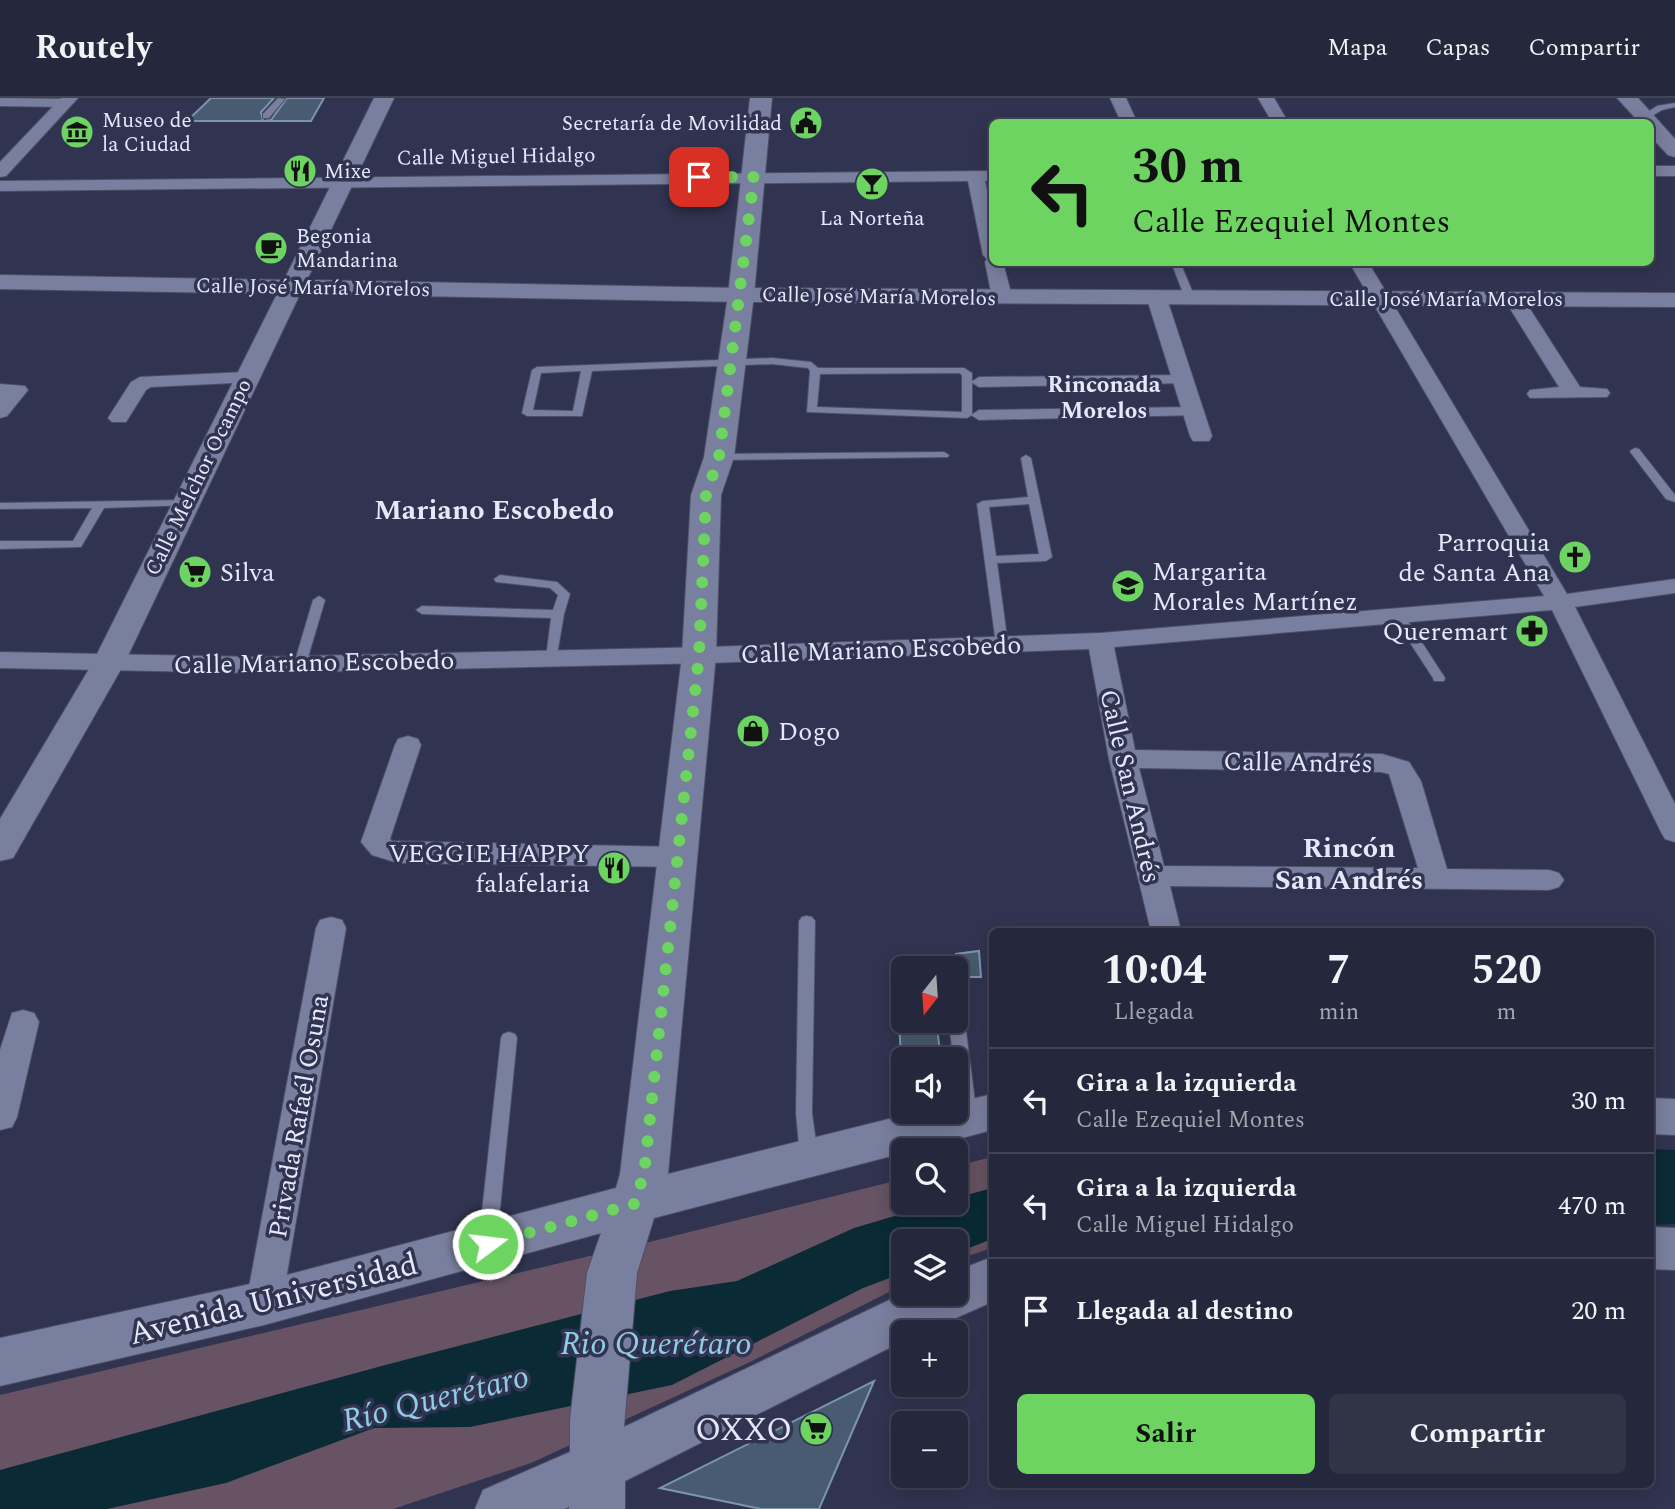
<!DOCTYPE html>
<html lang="es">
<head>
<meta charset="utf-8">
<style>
	body { margin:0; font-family:Spectral,serif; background:#313347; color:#f1f3f6; height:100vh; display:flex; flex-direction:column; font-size:26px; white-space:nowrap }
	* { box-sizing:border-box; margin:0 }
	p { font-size:23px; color:#a3a5af }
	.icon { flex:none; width:38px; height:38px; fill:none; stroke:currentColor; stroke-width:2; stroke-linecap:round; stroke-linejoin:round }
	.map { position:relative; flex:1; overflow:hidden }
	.panel { position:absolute; left:989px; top:830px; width:665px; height:560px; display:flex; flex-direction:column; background:#25273c; border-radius:10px; box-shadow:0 4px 18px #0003,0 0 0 2px #424456 }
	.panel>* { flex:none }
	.top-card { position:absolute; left:989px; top:21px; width:665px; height:147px; border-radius:10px; box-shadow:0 4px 18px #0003,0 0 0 2px #424456; background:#6dd361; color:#111; overflow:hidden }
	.needle { width:46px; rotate:197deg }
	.controls { position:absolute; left:891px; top:858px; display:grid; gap:14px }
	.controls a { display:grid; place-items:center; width:77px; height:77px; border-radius:10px; background:#25273c; box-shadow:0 4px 18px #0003,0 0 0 2px #424456; font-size:35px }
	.pin { position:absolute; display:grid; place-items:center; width:60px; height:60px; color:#fff; margin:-30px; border-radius:14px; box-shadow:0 4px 10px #0006 }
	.me { position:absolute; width:77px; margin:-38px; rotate:75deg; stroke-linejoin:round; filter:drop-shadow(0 0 5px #0008) }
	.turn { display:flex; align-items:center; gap:24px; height:147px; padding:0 28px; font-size:32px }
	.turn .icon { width:91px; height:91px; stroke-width:2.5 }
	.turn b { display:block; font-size:49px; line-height:60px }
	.eta { display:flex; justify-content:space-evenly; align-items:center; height:119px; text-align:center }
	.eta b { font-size:42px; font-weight:700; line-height:49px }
	.cta { display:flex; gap:14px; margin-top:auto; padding:14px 28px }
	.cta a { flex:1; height:80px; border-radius:10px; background:#6dd361; color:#111; font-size:28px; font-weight:700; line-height:80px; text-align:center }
	.cta a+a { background:#313347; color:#f1f3f6 }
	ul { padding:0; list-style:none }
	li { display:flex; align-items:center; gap:21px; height:105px; padding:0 28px; border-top:2px solid #424456 }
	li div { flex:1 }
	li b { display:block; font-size:26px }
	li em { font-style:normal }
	header { display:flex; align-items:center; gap:42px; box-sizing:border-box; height:98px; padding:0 35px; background:#25273c; border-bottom:2px solid #424456 }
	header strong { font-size:33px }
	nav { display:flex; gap:38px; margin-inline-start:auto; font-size:24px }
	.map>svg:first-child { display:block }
	.green { fill:#675363 }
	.water { fill:#0a2a35 }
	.building { fill:#485b70; stroke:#7c95af; stroke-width:2 }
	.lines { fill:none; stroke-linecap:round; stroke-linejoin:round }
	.service-casing { stroke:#4e5068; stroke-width:2 }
	.pedestrian-casing { stroke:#4e5068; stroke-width:2 }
	.minor-casing { stroke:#4e5068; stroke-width:2 }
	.tertiary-casing { stroke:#4e5068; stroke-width:2 }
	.secondary-casing { stroke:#4e5068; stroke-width:2 }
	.service { fill:#797f9e; fill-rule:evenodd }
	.pedestrian { fill:#797f9e; fill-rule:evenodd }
	.minor { fill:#797f9e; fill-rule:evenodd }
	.tertiary { fill:#797f9e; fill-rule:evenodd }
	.secondary { fill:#797f9e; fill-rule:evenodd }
	.route { stroke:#6dd361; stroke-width:12; stroke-dasharray:0 21.6 }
	.labels { text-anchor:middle; stroke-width:7; stroke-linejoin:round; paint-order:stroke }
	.far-poi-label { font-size:21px; fill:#e5e8fa; stroke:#313450; text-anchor:start }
	.far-street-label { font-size:21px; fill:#e5e8fa; stroke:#313450 }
	.far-neighbourhood-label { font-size:23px; font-weight:bold; fill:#e5e8fa; stroke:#313450 }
	.poi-label { font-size:26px; fill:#e5e8fa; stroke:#313450; text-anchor:end }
	.street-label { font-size:26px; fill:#e5e8fa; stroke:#313450 }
	.neighbourhood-label { font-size:28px; font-weight:bold; fill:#e5e8fa; stroke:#313450 }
	.near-street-label { font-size:32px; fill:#e5e8fa; stroke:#313450 }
	.near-poi-label { font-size:32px; fill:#e5e8fa; stroke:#313450; text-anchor:end }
	.near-water-label { font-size:33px; font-style:italic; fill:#8fcde4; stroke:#313450 }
</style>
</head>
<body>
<header>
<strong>Routely</strong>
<nav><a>Mapa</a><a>Capas</a><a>Compartir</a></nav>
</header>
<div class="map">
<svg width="1675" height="1411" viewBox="0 0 1675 1411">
	<rect width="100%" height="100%" fill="#313450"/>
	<!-- green -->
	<path class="green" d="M992,1059V1150L956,1162V1143H903V1187L750,1264L531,1365L393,1411H0V1297L645,1145L903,1081V1104H956V1068Z"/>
	<!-- water -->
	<g class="water">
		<path d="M1650,1051L1675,1052V1126L1650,1127Z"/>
		<path d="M992,1090V1141L956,1155V1143H903V1175L863,1190L672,1287L470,1329L374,1330L226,1385L107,1411H0V1372L389,1266L670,1193L737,1183L854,1130L942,1104H956V1100Z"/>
	</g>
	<!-- building -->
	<g class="building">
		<path d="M211,0H274L261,14L263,23L271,22L287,0H324L311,23H187Z"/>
		<path d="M979,853L981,879H956V856Z"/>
		<path d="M899,922H936L941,961H901Z"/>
		<path d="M874,1283L819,1411H761L660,1390Z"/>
	</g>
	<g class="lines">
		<defs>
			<g id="service">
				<path d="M278,0L285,1L269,20H263V16Z"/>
				<path d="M1675,5V9L1662,12L1647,21L1640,19L1657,8Z"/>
				<path d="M1171,164H1180L1195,200L1193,202L1185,200Z"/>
				<path d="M772,260L811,264L818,270H964L972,275V317L967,320L807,314L810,273L808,270L772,266L592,273L582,318H527L522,315L532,272L537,269ZM581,273L573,313L533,312L541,275ZM959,275L962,277V314L817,309L820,276Z"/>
				<path d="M1635,350L1639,351L1675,397V404L1666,401L1631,355L1630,353Z"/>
				<path d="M944,354L949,357L948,359L719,362L714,359L719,356Z"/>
				<path d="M1026,357L1031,360L1052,459L1046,463L997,465L1008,546L1002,550L996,546L977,406L983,403L1028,399L1021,360ZM1029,406L1039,456L996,458L989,409Z"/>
				<path d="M186,402L190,403V407L104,410L81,449L0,451V443H73L92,410L0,411V405Z"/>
				<path d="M500,477L557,484L570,496L564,516L556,563H548L546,560L551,520L422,516L416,512L422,508L553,512L558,497L550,490L496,484L494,481Z"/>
				<path d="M319,498L325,502L306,566L305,569H295L294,566L313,502Z"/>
				<path d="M1398,513L1404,517L1445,580L1444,583H1434L1433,580L1392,517Z"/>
				<path d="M807,818L812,819L815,823L812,1015L818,1059L815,1064L809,1066L803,1064L800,1059L796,1015L799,823L802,819Z"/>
				<path d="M956,911L962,913L964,917L977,1019L975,1024L969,1026L963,1024L961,1019L956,961H953L949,922H956Z"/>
				<path d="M509,934L515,936L517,940L497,1141L494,1146L488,1149L482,1146L479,1141L501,940L503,936Z"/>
			</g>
			<g id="pedestrian">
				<path d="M0,0L65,1L71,5L65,9L0,8Z"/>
				<path d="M1184,277L1192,282L1189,285L979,289L971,284L979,279Z"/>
				<path d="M1193,309L1201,314L1199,317L979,322L971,317L979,312Z"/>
			</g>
			<g id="minor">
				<path d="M61,0H78L6,78L0,79V64Z"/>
				<path d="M1110,0H1126L1137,24H1121Z"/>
				<path d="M1258,0H1274L1288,24H1272Z"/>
				<rect x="1650" y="68" width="25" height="10"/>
				<path d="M992,73V83H985L992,117V164H1003L1012,199L1002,205L992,199L985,164L987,161L983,157L968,83L0,93V83Z"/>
				<path d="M1349,164H1368L1567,496L1675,481V495L1575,509L1675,706V744L1665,741L1661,734L1552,512L1114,549L1135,652L1382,656L1409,664L1421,683L1447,771L1549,772L1559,775L1564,782L1559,789L1549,792L1170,788L1181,833H1151L1109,661L1089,551L709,565L259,575L0,570V554L259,559L709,549L1100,535L1544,498ZM1139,670L1381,674L1389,676L1418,770L1164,768Z"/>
				<path d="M1157,195L1167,201L1212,338L1209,343H1193L1190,338L1147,201Z"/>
				<path d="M1514,195L1521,197L1580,289L1607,291L1610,295L1607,299L1530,300L1527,296L1530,292L1559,289L1504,201Z"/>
				<path d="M246,274L253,276L256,280L253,284L151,289L146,292L126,324H112L108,320L131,284L140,279Z"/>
				<path d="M0,286L25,288L28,292L7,318L0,320Z"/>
				<path d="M408,638L418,641L421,647L390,741L392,743L679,749L689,752L693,759L689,766L679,769L398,765L372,757L361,744L395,647L398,641Z"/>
				<path d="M331,819L342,822L346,830L282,1205L277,1216L264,1221L251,1216L246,1205L316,830L320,822Z"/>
				<path d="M23,912L34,915L39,924L17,1019L12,1029L0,1032V952L12,915Z"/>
			</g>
			<g id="tertiary">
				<path d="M374,0H394L307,182L741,190L1675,195V209L741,204L300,196L124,566L13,760L0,763V721L92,566L277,196L0,191V177L284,182Z"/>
				<path d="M1617,0H1638L1675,41V59L1668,57L1650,38V24H1639Z"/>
			</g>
			<g id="secondary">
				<path d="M750,0H772L754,197L734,359L721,397L716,557L668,1076L921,1013H956V1005L992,996V1032L917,1052H903V1055L654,1120L637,1175L624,1329L904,1195H956V1173L992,1159V1204L924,1234H903V1243L625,1383V1411H569V1409L564,1411H475L483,1392L570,1354V1322L587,1175L601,1135L264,1227L0,1288V1240L264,1183L616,1090L620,1076L682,557L691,397L704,359L728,197Z"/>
				<path d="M1650,1000L1675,1001V1037L1650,1036Z"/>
				<path d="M1650,1129L1675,1130V1172L1650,1171Z"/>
			</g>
		</defs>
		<!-- service casing -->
		<use href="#service" class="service-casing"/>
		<!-- pedestrian casing -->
		<use href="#pedestrian" class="pedestrian-casing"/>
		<!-- minor casing -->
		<use href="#minor" class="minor-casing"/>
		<!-- tertiary casing -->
		<use href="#tertiary" class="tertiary-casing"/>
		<!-- secondary casing -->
		<use href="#secondary" class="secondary-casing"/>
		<!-- service -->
		<use href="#service" class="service"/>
		<!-- pedestrian -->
		<use href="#pedestrian" class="pedestrian"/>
		<!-- minor -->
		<use href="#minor" class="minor"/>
		<!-- tertiary -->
		<use href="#tertiary" class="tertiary"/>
		<!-- secondary -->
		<use href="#secondary" class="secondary"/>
	</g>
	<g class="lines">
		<!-- route -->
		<path class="route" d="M488,1146L634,1106L644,1076L699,557L706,397L719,359L754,79H699"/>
	</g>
	<!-- icons -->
	<defs>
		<symbol id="civic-disc" viewBox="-11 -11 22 22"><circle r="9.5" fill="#6dd361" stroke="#313450"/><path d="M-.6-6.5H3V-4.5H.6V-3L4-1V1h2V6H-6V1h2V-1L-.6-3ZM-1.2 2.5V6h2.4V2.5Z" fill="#111"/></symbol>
		<symbol id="museum-disc" viewBox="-11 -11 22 22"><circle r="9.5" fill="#6dd361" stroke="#313450"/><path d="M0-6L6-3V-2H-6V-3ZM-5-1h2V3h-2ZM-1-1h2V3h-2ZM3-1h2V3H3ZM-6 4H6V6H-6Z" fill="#111"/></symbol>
		<symbol id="restaurant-disc" viewBox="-11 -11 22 22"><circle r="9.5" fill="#6dd361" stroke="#313450"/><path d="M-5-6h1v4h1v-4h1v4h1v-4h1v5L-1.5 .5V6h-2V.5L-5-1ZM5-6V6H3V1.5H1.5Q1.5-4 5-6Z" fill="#111"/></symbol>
		<symbol id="bar-disc" viewBox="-11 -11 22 22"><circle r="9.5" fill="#6dd361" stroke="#313450"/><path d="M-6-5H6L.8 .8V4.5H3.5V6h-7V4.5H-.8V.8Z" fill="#111"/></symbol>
		<symbol id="cafe-disc" viewBox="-11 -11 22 22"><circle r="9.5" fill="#6dd361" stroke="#313450"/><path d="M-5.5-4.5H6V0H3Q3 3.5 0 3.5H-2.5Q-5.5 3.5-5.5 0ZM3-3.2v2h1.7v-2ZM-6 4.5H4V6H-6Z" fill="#111"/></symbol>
		<symbol id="church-disc" viewBox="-11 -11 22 22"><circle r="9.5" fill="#6dd361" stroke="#313450"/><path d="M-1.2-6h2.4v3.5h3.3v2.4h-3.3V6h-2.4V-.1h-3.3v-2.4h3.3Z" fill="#111"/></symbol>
		<symbol id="supermarket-disc" viewBox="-11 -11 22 22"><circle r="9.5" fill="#6dd361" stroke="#313450"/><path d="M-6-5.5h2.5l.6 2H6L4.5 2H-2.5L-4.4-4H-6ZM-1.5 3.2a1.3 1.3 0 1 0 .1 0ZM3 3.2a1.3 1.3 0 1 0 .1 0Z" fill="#111"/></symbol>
		<symbol id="university-disc" viewBox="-11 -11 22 22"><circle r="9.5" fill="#6dd361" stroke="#313450"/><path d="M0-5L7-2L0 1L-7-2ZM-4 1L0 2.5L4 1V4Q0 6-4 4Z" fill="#111"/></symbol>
		<symbol id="pharmacy-disc" viewBox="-11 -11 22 22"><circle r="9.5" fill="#6dd361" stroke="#313450"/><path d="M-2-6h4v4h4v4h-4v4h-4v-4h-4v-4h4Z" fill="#111"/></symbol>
		<symbol id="shop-disc" viewBox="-11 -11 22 22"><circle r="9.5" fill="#6dd361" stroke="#313450"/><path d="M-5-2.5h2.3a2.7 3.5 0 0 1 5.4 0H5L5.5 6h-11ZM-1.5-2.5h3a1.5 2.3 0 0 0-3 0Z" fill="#111"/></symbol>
	</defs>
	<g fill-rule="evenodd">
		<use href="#civic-disc" x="787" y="6" width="38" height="38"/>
		<use href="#museum-disc" x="58" y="15" width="38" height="38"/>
		<use href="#restaurant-disc" x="281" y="54" width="38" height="38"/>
		<use href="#bar-disc" x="853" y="67" width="38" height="38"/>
		<use href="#cafe-disc" x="252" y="131" width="38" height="38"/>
		<use href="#church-disc" x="1556" y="440" width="38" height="38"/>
		<use href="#supermarket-disc" x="176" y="455" width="38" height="38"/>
		<use href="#university-disc" x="1109" y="469" width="38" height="38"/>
		<use href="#pharmacy-disc" x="1513" y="514" width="38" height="38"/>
		<use href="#shop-disc" x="734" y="614" width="38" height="38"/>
		<use href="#restaurant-disc" x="595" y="751" width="38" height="38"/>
		<use href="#supermarket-disc" x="797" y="1312" width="38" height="38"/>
	</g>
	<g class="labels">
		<!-- far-poi labels -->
		<g class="far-poi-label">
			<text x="102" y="29">Museo de<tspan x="102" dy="24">la Ciudad</tspan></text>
			<text x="782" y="32" text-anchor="end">Secretaría de Movilidad</text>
			<text x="324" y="80">Mixe</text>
			<text x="872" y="127" text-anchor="middle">La Norteña</text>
			<text x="296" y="145">Begonia<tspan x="296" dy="24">Mandarina</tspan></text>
		</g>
		<!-- far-street labels -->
		<g class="far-street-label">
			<text transform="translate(496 58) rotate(-1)" y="7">Calle Miguel Hidalgo</text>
			<text transform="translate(313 189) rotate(1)" y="7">Calle José María Morelos</text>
			<text transform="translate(879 198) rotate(1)" y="7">Calle José María Morelos</text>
			<text x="1446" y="208">Calle José María Morelos</text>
			<text transform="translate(198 379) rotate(-64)" y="7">Calle Melchor Ocampo</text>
		</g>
		<!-- far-neighbourhood labels -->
		<g class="far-neighbourhood-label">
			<text x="1104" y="294">Rinconada<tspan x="1104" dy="26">Morelos</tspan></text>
		</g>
		<!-- poi labels -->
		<g class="poi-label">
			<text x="1550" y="453">Parroquia<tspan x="1550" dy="30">de Santa Ana</tspan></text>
			<text x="1152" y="482" text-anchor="start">Margarita<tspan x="1152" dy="30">Morales Martínez</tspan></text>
			<text x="220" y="483" text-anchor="start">Silva</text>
			<text x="1508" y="542">Queremart</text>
			<text x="778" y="642" text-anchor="start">Dogo</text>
			<text x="590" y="764">VEGGIE HAPPY<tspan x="590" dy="30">falafelaria</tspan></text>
		</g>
		<!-- street labels -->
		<g class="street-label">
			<text transform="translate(881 551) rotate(-2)" y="9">Calle Mariano Escobedo</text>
			<text transform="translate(314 564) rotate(-1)" y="9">Calle Mariano Escobedo</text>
			<text transform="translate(1298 664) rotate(1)" y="9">Calle Andrés</text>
			<text transform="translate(1131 688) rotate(77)" y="9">Calle San Andrés</text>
			<text transform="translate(298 1018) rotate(-80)" y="9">Privada Rafaél Osuna</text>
		</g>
		<!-- neighbourhood labels -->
		<g class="neighbourhood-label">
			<text x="494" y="421">Mariano Escobedo</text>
			<text x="1349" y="759">Rincón<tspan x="1349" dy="32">San Andrés</tspan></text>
		</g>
		<!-- near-street labels -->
		<g class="near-street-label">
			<text transform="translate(273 1200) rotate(-14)" y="11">Avenida Universidad</text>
		</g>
		<!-- near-poi labels -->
		<g class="near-poi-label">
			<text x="792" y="1342">OXXO</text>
		</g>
		<!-- near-water labels -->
		<g class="near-water-label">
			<text x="656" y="1256">Rio Querétaro</text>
			<text transform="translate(435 1299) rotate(-14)" y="12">Río Querétaro</text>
		</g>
	</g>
</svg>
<div class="controls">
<a><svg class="needle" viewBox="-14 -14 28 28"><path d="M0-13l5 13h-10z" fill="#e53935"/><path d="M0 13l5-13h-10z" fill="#a3a5af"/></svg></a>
<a><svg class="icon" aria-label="sound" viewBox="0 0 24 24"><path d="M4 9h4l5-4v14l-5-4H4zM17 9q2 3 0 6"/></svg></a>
<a><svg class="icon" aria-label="search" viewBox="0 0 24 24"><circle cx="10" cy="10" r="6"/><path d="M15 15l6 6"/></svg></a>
<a><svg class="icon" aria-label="layers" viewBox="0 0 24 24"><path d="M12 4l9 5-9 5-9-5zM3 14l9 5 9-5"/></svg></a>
<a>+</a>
<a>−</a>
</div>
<div class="pin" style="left:699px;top:79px;background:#d93025"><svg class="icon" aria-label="arrive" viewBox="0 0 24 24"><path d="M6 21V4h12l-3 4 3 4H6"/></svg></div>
<svg class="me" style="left:488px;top:1146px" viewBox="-20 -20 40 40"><circle r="17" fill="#6dd361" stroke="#fff" stroke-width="3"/><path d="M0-11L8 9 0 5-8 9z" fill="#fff"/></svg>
<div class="top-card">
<div class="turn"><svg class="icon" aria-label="left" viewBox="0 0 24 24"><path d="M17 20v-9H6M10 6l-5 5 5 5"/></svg><div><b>30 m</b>Calle Ezequiel Montes</div></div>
</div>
<section class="panel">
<div class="eta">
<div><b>10:04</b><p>Llegada</p></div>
<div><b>7</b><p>min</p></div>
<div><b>520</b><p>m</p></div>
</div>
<ul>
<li><svg class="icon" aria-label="left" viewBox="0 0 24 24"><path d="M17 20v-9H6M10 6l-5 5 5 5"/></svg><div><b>Gira a la izquierda</b><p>Calle Ezequiel Montes</p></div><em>30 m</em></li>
<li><svg class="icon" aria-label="left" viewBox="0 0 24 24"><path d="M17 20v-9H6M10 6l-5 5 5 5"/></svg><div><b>Gira a la izquierda</b><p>Calle Miguel Hidalgo</p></div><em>470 m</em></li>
<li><svg class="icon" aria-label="arrive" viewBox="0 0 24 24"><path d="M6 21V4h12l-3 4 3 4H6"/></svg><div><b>Llegada al destino</b></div><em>20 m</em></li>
</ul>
<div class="cta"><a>Salir</a><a>Compartir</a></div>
</section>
</div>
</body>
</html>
